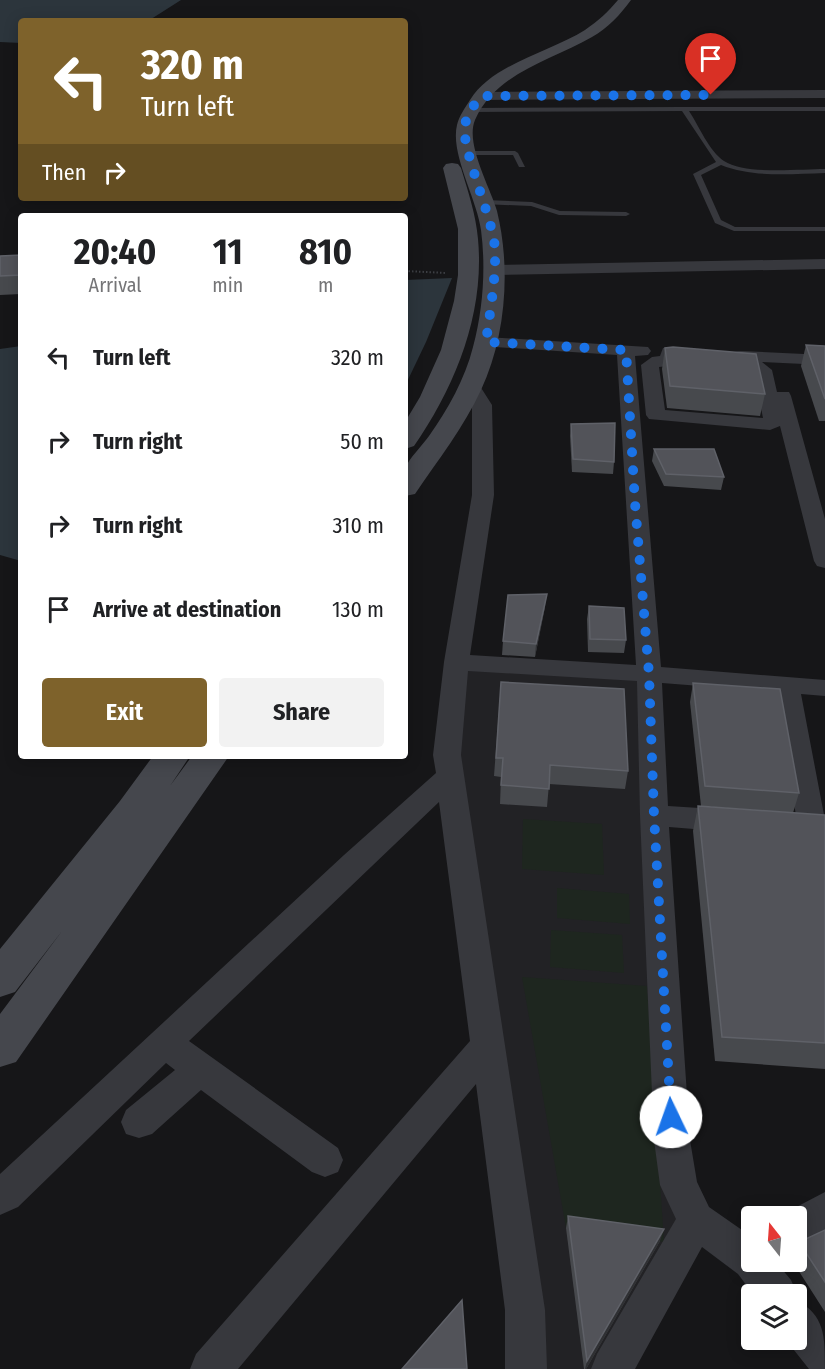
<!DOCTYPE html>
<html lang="en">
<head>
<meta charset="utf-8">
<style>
	body { margin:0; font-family:"Fira Sans Condensed",sans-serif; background:#f2f2f2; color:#202124; height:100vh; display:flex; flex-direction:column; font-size:22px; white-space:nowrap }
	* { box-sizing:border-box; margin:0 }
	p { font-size:20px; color:#757577 }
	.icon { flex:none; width:33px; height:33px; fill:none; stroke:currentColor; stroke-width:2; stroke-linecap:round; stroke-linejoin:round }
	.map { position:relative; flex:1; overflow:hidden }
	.details { position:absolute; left:18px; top:213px; width:390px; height:546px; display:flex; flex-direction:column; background:#fff; border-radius:6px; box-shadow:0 3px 15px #0003 }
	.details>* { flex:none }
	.hud { position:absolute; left:18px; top:18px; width:390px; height:183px; border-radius:6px; box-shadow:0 3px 15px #0003; background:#7e622b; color:#fff; overflow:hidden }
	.needle { width:39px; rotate:343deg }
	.controls { position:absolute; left:741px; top:1206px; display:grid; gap:12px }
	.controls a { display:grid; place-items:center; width:66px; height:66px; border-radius:6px; background:#fff; box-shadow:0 3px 15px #0003; font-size:30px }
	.pin { position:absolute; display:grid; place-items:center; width:51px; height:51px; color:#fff; margin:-62px -26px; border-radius:50% 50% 50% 0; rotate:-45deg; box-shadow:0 0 6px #0007 }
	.pin .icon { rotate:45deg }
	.me { position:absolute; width:66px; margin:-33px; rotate:357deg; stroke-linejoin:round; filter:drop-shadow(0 0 4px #0008) }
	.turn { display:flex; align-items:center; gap:21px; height:126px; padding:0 24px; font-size:27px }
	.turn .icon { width:78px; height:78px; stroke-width:2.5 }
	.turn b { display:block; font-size:42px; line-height:51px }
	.then { display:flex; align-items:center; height:57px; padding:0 24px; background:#0003; gap:12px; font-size:22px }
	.eta { display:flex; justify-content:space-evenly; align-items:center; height:102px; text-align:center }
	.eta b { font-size:36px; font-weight:700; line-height:42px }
	.cta { display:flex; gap:12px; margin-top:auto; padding:12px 24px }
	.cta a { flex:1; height:69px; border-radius:6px; background:#7e622b; color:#fff; font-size:24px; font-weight:700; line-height:69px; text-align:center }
	.cta a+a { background:#f2f2f2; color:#202124 }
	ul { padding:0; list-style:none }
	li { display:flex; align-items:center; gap:18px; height:84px; padding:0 24px }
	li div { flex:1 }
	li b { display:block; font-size:22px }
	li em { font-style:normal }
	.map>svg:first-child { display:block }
	.built { fill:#222225 }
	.green { fill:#1e261f }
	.water { fill:#2c353c }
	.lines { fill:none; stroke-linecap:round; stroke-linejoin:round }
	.path { stroke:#3d3f44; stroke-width:2; stroke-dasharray:1.5 2; stroke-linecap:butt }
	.lane { fill:#37383d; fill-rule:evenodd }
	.street { fill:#37383d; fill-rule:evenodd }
	.secondary { fill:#45474d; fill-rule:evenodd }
	.wall { fill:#47494d }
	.shaded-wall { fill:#2f3033 }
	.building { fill:#525359; stroke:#5f6168; stroke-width:1.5 }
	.route { stroke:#1a73e8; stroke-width:10; stroke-dasharray:0 18 }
</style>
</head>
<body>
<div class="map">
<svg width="825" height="1369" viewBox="0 0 825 1369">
	<rect width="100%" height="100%" fill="#161618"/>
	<!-- built -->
	<path class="built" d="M456,662L649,674L696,1220L612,1369H526L447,755Z"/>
	<!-- green -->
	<g class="green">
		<path d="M523,819L602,824L604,875L522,869Z"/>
		<path d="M557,888L629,894L630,924L557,918Z"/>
		<path d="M551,930L622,935L624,973L550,967Z"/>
		<path d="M522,977L647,986L664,1242L566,1228Z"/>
	</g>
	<!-- water -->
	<g class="water">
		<path d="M0,0H181L148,21H21V43L0,42Z"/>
		<path d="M452,278L426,342L405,386V280Z"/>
		<path d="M21,346V561L0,555V349Z"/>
	</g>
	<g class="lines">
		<!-- path -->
		<path class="path" d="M405,271L446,273"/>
		<!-- lane -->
		<g class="lane">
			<path d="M682,107H825V111H689C699,126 709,151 724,161C745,175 799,169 825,169V173C791,174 754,178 721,165L701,175L721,220L735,227H825V231H734L715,223L693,174L716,162L682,111L471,112L468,110L471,108Z"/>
			<path d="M515,151L518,153L525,167H519L513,155H470L467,153L470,151Z"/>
			<path d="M485,200L532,202L560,211L626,212L630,214L626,216L559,215L531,206L482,204V200Z"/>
		</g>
		<!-- street -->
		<g class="street">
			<path d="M825,90V98L482,100L476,96L482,92Z"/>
			<path d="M825,259V269L494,275L486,270L494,265Z"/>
			<path d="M486,337L648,347L651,351L648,355L635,356L661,667L825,680V696L801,694L825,820V830L822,835L812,838L802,835L798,827L775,692L662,683L668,806L731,810L741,814L745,821L741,828L731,832L669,827L690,1140L697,1182L709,1207L752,1237V1262H776L791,1280L797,1294H753L738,1274L702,1247L635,1369H591L597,1354L676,1219L660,1185L654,1140L640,815L637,681L468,671L461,755L545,1310L547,1369H505V1310L476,1084L238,1369H190L196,1354L470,1041L439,802L189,1041L338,1148L343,1160L338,1172L325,1177L312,1172L201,1090L152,1134L139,1138L126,1134L121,1122L126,1110L175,1070L166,1063L18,1207L0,1215V1174L344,855L436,773L433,755L444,662L472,495V405L462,387L464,383H478L492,405L494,495L470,655L636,665L617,355L480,346L477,342L480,338Z"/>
			<path d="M669,347L675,348L679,361L676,365L659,367L665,410L763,418L754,373L720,369L717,365L720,361L735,360L732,356L735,352L741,351L825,355V365L762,362L772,370L777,392H789L791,396L825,519V568L817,566L814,561L780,426L770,430L649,419L646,415L641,365L652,357L660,356L663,348Z"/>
			<path d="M825,1192V1231L796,1245V1216H781L783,1214Z"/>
			<path d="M796,1300C825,1315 825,1336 825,1369H809L786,1340H796Z"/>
		</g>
		<!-- secondary -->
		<g class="secondary">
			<path d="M618,0H631C620,15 608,28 592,37C551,61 496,72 475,120C465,144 490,187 497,211C511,268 506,337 481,390C464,427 438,460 415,494L405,496C405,488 403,476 405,469C409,458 422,446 429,436C448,409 465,379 473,347C483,310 486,268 481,230C477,199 450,154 457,125C459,116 465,108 470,100C492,64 550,52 585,30C598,21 608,12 618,0Z"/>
			<path d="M452,163L458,164L461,168C468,191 476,215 478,239C485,314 455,387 414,446L405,449V422L420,397L441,350L454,301L458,275V229L443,168L446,164Z"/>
			<path d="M153,756H190L170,786L192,756H229L16,1062L0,1067V1014L62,931L15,992L0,997V949L120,801Z"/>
		</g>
	</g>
	<!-- wall -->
	<g class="wall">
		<path d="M21,255V294L0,295V256Z"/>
		<path d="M806,345L825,346V421H819L801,366Z"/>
		<path d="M665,348L765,394L760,416L667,408L662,369Z"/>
		<path d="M571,424L614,462L613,474L572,472L570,436Z"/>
		<path d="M654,449L724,477L721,490L664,486L652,461Z"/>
		<path d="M589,606L626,640L624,653L588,652L587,619Z"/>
		<path d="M545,607L535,657L502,655L503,641Z"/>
		<path d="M501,682L628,771L625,789L549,784L547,807L500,804L501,777L494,776Z"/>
		<path d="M693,683L799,793L793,813L701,806L690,702Z"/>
		<path d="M698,806L825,815V1069L715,1061L693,831Z"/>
		<path d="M568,1216L660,1241L586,1369H584L566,1228Z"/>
		<path d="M825,1230V1312L793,1262H796V1247L799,1242Z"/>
	</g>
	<!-- shaded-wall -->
	<g class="shaded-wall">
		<path d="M547,594L545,607L535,657L536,644Z"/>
		<path d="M664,1229L660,1241L586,1369H585L587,1361Z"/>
	</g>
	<!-- building -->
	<g class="building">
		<path d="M21,255V275L0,276V256Z"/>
		<path d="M806,345L825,346V399Z"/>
		<path d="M673,347L756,354L765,394L670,386L665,348Z"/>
		<path d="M615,423L614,462L573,459L571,424Z"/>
		<path d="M654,449H714L724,477L666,474Z"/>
		<path d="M547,594L536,644L503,641L508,595Z"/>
		<path d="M589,606L624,608L626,640L590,639Z"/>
		<path d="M501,682L624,689L628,771L550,765L549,789L501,785L503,758H496Z"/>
		<path d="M693,683L780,689L799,793L705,786Z"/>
		<path d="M698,806L825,815V1043L722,1037Z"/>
		<path d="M568,1216L664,1229L587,1361Z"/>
		<path d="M825,1230V1282L799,1242Z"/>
		<path d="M462,1300L467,1369H402Z"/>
	</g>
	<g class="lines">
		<!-- route -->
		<path class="route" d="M671,1117L654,815L649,674L635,503L626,350L486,342C490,311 496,280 495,249C493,217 460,147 465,124C468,113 474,104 482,96L711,95"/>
	</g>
</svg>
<div class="controls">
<a><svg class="needle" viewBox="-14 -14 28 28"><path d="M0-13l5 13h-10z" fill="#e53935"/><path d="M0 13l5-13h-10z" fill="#757577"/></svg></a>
<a><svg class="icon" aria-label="layers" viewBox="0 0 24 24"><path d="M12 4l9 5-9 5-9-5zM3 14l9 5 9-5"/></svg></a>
</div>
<div class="pin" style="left:711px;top:95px;background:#d93025"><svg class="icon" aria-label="arrive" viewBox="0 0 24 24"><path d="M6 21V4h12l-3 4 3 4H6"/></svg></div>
<svg class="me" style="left:671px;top:1117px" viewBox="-20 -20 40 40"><circle r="19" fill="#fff"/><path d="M0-13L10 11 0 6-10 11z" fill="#1a73e8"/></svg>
<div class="hud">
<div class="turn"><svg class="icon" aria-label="left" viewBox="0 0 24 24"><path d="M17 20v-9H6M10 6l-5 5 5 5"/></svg><div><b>320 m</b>Turn left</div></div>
<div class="then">Then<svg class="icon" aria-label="right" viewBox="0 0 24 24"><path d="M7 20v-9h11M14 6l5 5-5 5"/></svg></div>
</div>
<section class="details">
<div class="eta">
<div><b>20:40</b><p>Arrival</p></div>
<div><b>11</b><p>min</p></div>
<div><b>810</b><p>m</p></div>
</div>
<ul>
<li><svg class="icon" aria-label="left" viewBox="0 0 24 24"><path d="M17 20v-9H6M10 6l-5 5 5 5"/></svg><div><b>Turn left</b></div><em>320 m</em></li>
<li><svg class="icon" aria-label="right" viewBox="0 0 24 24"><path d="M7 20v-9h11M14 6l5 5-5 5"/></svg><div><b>Turn right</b></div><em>50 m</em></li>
<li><svg class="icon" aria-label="right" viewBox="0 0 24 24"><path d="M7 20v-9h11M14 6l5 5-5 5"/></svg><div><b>Turn right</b></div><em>310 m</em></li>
<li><svg class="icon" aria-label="arrive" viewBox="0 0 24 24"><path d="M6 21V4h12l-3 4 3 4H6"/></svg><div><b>Arrive at destination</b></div><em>130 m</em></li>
</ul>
<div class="cta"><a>Exit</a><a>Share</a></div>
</section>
</div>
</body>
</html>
